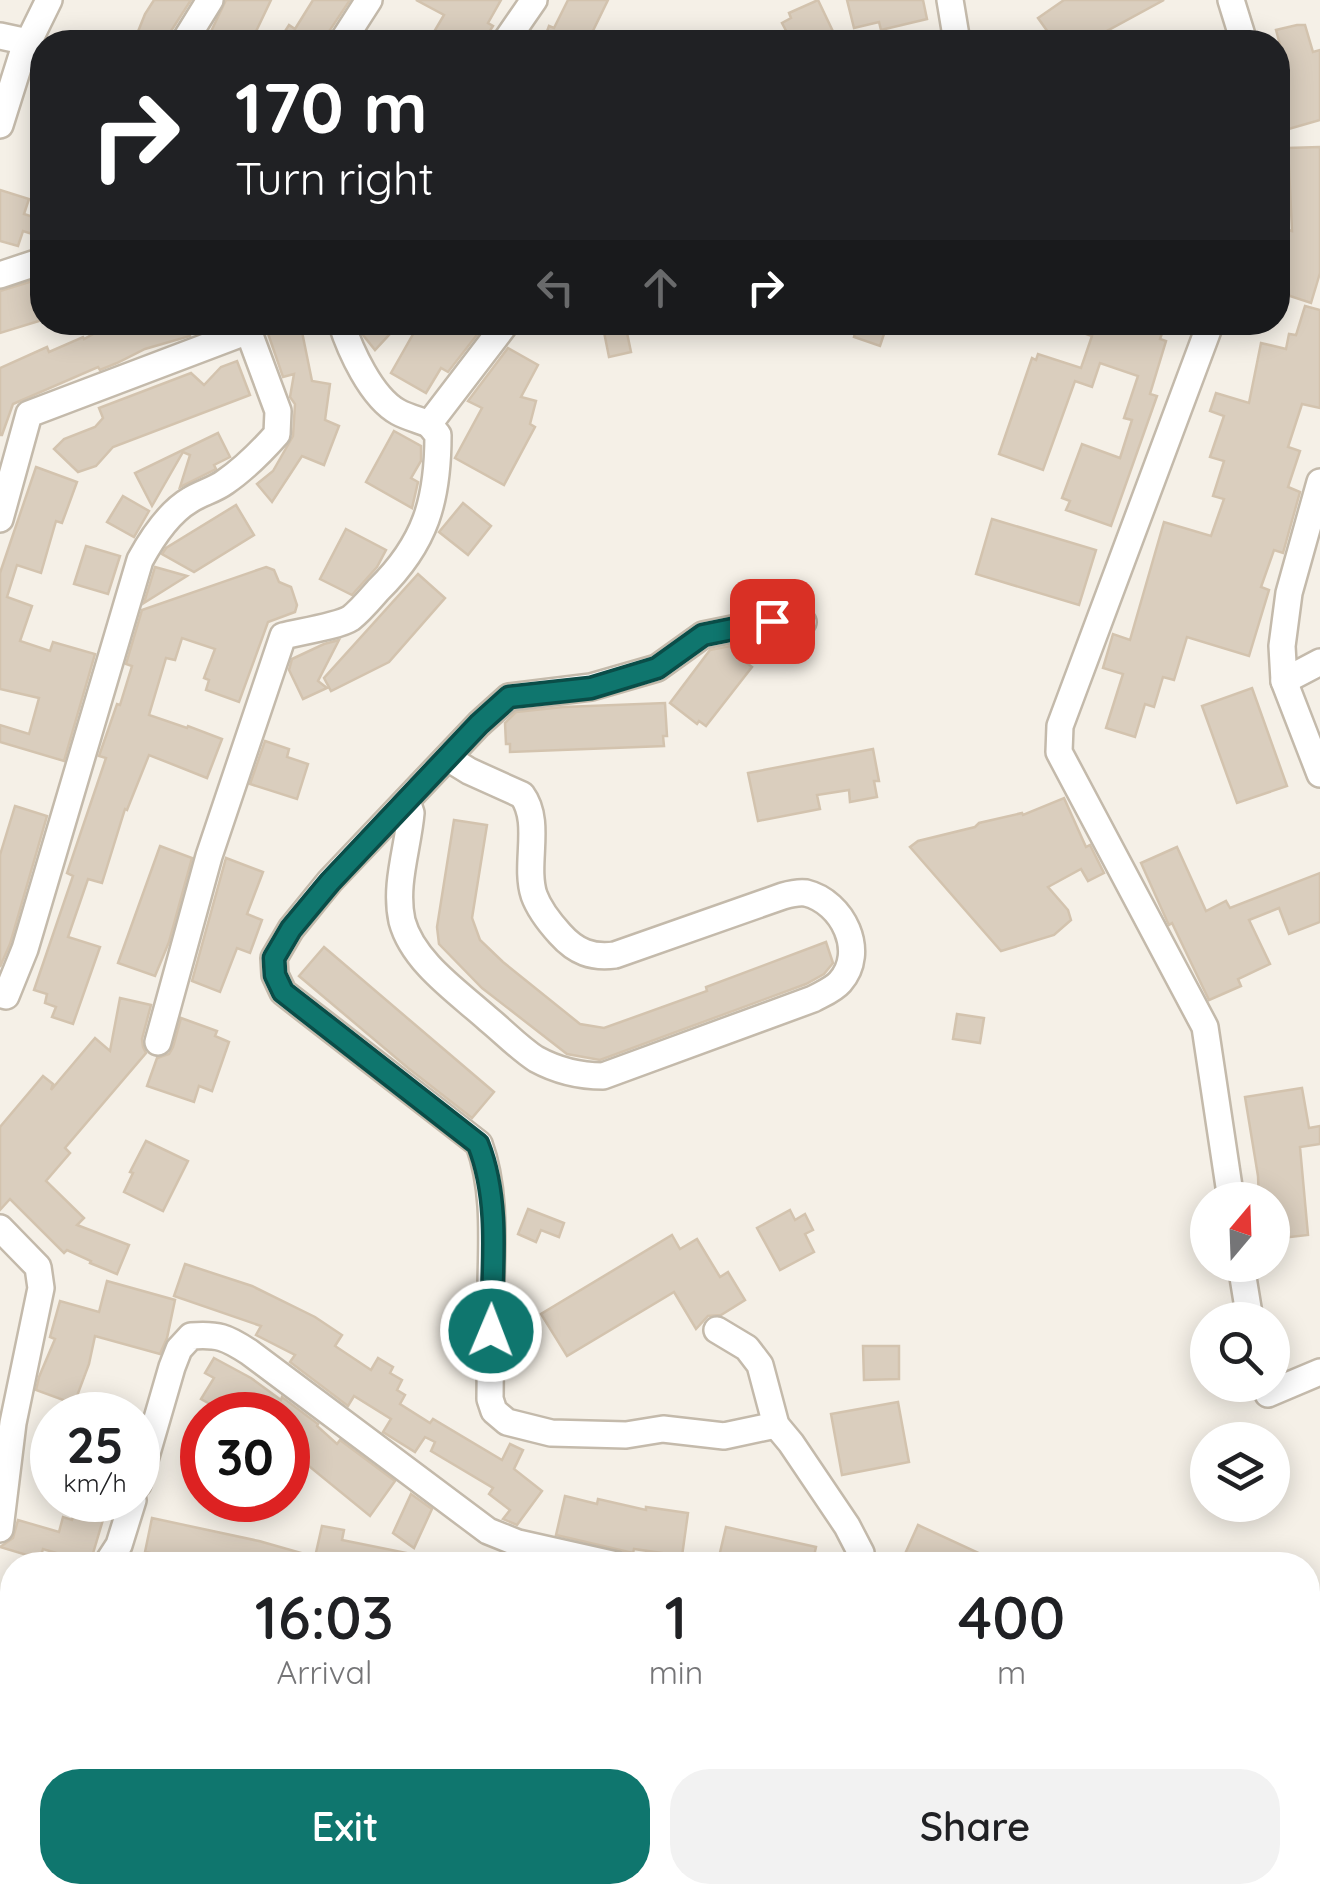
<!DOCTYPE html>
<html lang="en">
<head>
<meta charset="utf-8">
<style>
	body { margin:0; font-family:Quicksand,sans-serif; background:#f2f2f2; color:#202124; height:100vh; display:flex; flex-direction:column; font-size:38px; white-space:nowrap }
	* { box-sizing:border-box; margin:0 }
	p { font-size:32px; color:#757577 }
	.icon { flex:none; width:55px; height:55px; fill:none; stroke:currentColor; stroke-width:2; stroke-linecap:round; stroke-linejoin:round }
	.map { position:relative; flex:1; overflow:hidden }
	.details { position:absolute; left:0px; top:1552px; width:1320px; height:352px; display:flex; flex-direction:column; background:#fff; border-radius:40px 40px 0 0; box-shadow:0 5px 25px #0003 }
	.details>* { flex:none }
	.banner { position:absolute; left:30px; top:30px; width:1260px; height:305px; border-radius:40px; box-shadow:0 5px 25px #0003; background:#202124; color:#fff; overflow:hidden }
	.needle { width:65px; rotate:19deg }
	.fabs { position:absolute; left:1190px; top:1182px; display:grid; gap:20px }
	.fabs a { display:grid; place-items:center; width:100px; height:100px; border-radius:50%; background:#fff; box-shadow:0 5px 25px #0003; font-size:50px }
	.speed { position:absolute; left:30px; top:1392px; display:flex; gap:20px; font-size:50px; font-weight:700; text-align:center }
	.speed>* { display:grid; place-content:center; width:130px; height:130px; border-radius:50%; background:#fff; box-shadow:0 5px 25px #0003; line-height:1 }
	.speed small { font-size:25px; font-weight:400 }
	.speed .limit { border:15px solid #d22; background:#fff; color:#111 }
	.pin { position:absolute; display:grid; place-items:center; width:85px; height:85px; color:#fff; margin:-42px; border-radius:20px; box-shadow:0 5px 15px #0006 }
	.me { position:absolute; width:110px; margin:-55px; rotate:1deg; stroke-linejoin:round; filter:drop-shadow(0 0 8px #0008) }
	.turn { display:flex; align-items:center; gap:35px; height:210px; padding:0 40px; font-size:45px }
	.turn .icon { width:130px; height:130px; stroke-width:2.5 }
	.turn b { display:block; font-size:70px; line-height:85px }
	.lanes { display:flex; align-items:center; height:95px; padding:0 40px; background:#0003; justify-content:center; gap:50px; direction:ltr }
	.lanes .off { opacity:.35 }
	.eta { display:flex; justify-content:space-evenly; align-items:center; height:170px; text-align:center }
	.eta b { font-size:60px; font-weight:600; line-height:70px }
	.cta { display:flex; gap:20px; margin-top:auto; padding:20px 40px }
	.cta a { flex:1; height:115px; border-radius:40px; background:#0f766e; color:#fff; font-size:40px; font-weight:600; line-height:115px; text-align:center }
	.cta a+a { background:#f2f2f2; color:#202124 }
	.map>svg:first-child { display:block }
	.building { fill:#dacebe; stroke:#d3c3ae; stroke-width:2.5 }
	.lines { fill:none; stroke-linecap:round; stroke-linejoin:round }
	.minor-casing { stroke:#c4baab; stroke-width:30 }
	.minor { stroke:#fff; stroke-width:25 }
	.route-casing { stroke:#0a4d48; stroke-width:25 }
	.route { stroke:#0f766e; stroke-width:18 }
</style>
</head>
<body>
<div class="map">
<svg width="1320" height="1903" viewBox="0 0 1320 1903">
	<rect width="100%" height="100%" fill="#f5f0e7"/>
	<!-- building -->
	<g class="building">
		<path d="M154,0H191L164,42H144L135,39L145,14Z"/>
		<path d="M226,0H271L251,42H206Z"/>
		<path d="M313,0H350L328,33L326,42H278L289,25L295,29Z"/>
		<path d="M416,0H501L488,23L493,26L483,42H428L444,15Z"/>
		<path d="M568,0H608L589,39L584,37L583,39L588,42H543L549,26L554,28Z"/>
		<path d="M818,0L838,42H792L782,23L791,18L789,13Z"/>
		<path d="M847,0H923L927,19L881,30L879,22L854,28Z"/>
		<path d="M1064,0H1164L1096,37L1100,42H1055L1038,18Z"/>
		<path d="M1297,25H1305L1313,52L1320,50V120L1278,132V54L1282,52L1276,30Z"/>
		<path d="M1320,147V273L1311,303L1278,292V227L1292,231L1288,148Z"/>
		<path d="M0,190L29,199L24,214L42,220V237L23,231L18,246L0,241Z"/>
		<path d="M42,278V320L0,333V291Z"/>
		<path d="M1305,306L1320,310V408L1302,404L1288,447L1300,451L1288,487L1300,492L1283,553L1274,550L1261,587L1269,590L1249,656L1187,637L1174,680L1163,677L1154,707L1145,704L1135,737L1106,728L1123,674L1103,668L1113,634L1130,640L1164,522L1211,536L1224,499L1213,496L1224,461L1210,457L1224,416L1210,411L1216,393L1249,403L1261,343L1286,349L1289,334L1296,335Z"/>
		<path d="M115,322H186L190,336L145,349L117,363L100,370L98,367L13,404L2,435H0V368L47,347L49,352L83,337L84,339Z"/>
		<path d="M264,322H300L312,381L330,384L325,420L339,426L324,465L302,456L272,502L257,484L273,471L293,436L295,404L290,397L294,374L283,377Z"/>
		<path d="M375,322H401L375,350L363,335Z"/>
		<path d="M420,322H464L480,331L448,372L441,368L426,393L391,373Z"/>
		<path d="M858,322H888L880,346L854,337Z"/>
		<path d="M1061,322H1166L1160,339L1166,341L1150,394L1157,396L1111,526L1066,510L1070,501L1062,498L1082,444L1120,458L1132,420L1124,418L1138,376L1100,363L1092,387L1075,381L1043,470L999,454L1032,358L1036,360L1038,354L1081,368L1092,336L1061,325Z"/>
		<path d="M626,328L631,352L609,357L604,332Z"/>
		<path d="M508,348L538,365L521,397L536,401L530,424L535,427L504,485L455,458L482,408L468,401Z"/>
		<path d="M237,361L250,395L113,447L96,466L78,472L54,449L64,439L95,427L103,418L99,408L191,373L204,385L221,367Z"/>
		<path d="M394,431L421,446V461L411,478L418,482L412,508L366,482Z"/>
		<path d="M218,433L230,457L214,465L216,469L180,487L190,455L183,452L152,506L135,473Z"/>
		<path d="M36,467L77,482L62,523L56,521L41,573L17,565L7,597L32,606L20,641L50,651L53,642L95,654L64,761L0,742V725L29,734L39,698L0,689V573Z"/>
		<path d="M123,496L149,511L134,537L107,522Z"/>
		<path d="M463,503L491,526L468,555L439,532Z"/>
		<path d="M236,505L254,535L194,572L162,554L166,548Z"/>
		<path d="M992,519L1096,550L1079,605L976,574Z"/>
		<path d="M346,529L386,550L377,567L352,595L320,579Z"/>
		<path d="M86,546L120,556L108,594L74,584Z"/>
		<path d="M155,567L187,576L144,603Z"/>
		<path d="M266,567L274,570L279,582L291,587L297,605L295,612L268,622L239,702L206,690L209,680L204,678L215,649L182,638L175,660L166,658L149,715L187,728L188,726L222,739L207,778L149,755L127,810L125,809L102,883L88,879L68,937L100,947L73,1024L52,1017L56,1007L45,1003L47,994L34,990L73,876L67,873L106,758L99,756L117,704L120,705L132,666L126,664L142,610Z"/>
		<path d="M418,574L445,598L389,662L331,691L324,678Z"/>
		<path d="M339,640L318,681L327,688L303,699L289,670L292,659L324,644Z"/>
		<path d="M730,646L750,661L748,664L752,667L706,726L699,721L697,724L670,703L710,650Z"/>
		<path d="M1252,688L1287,786L1237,803L1202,706Z"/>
		<path d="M665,703L667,736H663L664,746L510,752V744H506L505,723L516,712L563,707Z"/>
		<path d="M265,741L289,749L287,757L308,764L297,799L250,784Z"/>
		<path d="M873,749L879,781H874L877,797L850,802L849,790L817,795L820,809L758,821L748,773Z"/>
		<path d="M1064,798L1086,847L1090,845L1104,873L1088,881L1081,869L1048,887L1068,910L1071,920L1054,935L1001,951L910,847L918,841L975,827L979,823L1022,813L1023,815Z"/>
		<path d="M15,806L47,816L10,944L0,967V855Z"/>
		<path d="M454,820L487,825L472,918L480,940L503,962L580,1024L604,1028L707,991L706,987L826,942L833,963L824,974L806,984L600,1060L567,1054L482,988L439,944L437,927Z"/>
		<path d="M160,846L192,858L169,942L155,976L118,963Z"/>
		<path d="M1177,847L1206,911L1226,901L1230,908L1320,873V922L1289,934L1279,908L1249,920L1270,964L1238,979L1241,986L1209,1000L1172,923L1169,925L1167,921L1141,863Z"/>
		<path d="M226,858L263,872L247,914L262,920L250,953L237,948L220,992L192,981Z"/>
		<path d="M324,947L494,1092L472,1118L408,1068L299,976Z"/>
		<path d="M120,998L151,1005L142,1039L143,1047L146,1053L65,1148L70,1153L46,1181L84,1218L77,1225L129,1245L117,1274L90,1263L91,1261L67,1250L64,1253L10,1199L0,1210V1127L43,1076L53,1084L51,1090L95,1038L110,1051Z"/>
		<path d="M957,1014L984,1018L980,1043L953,1039Z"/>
		<path d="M181,1018L217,1031L215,1036L229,1042L212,1091L199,1086L194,1102L147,1086L157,1058L169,1054L173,1047Z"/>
		<path d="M1302,1088L1309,1128L1320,1126V1144L1300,1147L1308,1235L1272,1239V1200H1259L1258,1176L1245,1097Z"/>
		<path d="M146,1141L188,1161L163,1211L124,1192L133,1173L130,1172Z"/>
		<path d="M528,1209L564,1223L559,1237L541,1230L536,1242L518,1234Z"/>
		<path d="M790,1210L795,1220L805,1214L813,1230L805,1234L814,1252L780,1270L757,1228Z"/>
		<path d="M672,1235L680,1249L697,1239L720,1277L728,1272L745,1300L721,1315L708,1316L696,1329L674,1292L567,1356L541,1314Z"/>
		<path d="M185,1264L252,1286L315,1317L342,1335L335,1346L371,1370L378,1358L393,1367L390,1373L402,1380L397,1390L405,1395L400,1404L430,1423L433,1419L502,1460L510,1444L523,1450L514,1469L542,1491L517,1525L503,1519L510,1510L489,1494L493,1488L431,1451L435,1442L425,1437L415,1452L383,1432L391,1419L354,1396L348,1406L290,1362L295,1355L256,1335L261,1326L174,1296Z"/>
		<path d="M107,1281L175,1300L167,1338L160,1354L95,1336L89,1364L74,1404L36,1390L39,1377L55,1339L50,1337L60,1301L99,1312Z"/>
		<path d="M863,1346H899V1379L864,1380Z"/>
		<path d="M214,1358L251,1378L281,1400L282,1397L318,1424L317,1426L337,1444L340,1440L395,1481L370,1516L288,1449V1415H230L201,1399L214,1378L205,1373Z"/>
		<path d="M898,1402L909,1462L842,1475L831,1414Z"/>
		<path d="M411,1494L432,1509L414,1548L393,1533Z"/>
		<path d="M565,1496L597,1504L598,1499L646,1510V1507L688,1513L682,1556L634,1549L633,1553L556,1535Z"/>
		<path d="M78,1500H100L108,1503L91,1560L79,1555L77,1559L43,1549L40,1559L0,1547L13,1538L18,1520L59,1532L63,1517L72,1520Z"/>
		<path d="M152,1518L259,1541L315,1557L322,1526L344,1530L342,1540L431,1558L430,1565H205L145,1552Z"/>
		<path d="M918,1525L981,1554L976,1565H900Z"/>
		<path d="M726,1527L816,1547L812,1565H736L718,1561Z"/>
	</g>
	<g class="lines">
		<defs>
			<g id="minor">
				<path d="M950,0L957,42"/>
				<path d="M1231,0L1244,42"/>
				<path d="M0,36L28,42"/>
				<path d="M184,42L210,0"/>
				<path d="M342,42L369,0"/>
				<path d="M505,42L534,0"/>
				<path d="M0,125L22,55L49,0"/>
				<path d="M0,275L42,261"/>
				<path d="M341,322C350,350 371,397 398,412C407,417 419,420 429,424"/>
				<path d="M1211,322L1060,726L1059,752L1205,1027L1231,1200"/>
				<path d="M1320,482L1289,593L1282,646L1284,681L1320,774"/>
				<path d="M0,519L29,414L248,331"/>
				<path d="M1284,681L1320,662"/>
				<path d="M407,801L411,813C408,848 394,885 402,921C413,962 458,992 488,1019C504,1032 519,1048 536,1059C558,1071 579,1076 603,1076L813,999C822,994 833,990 840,982C867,952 843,902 806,893C798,892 790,894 783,896L615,955C592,958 576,952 560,934C550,923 539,909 534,895C524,864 542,822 522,795L469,771L448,758"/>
				<path d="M0,994L6,996L25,949L140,560C152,538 168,513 190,500C201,493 214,490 225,482C244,469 261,452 277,434L278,411L245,322"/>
				<path d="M158,1042L209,856L283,636C299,632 339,626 351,618C361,610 370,599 378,590C426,543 438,500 438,435L429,424L507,322"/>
				<path d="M0,1228L38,1267L41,1288L13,1423L0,1529"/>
				<path d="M1241,1265L1250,1320"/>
				<path d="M717,1330L747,1348L760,1365L776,1425L791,1443L847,1526L861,1553L862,1565"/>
				<path d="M1265,1385L1268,1394L1320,1372"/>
				<path d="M776,1425L724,1436L663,1429L626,1435L551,1433L507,1422L494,1411L490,1399C490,1361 491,1322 491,1283C492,1236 495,1188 479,1144L283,992L275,975L274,958L291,929L330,881L479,724L509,697L591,687L657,668L703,635L772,621L803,622"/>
				<path d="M138,1484L172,1367L179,1349L191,1336C218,1334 226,1337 249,1352L488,1531L518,1543L616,1565"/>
				<path d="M106,1565L119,1545L133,1500"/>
				<path d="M0,1616L12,1615"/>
				<path d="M0,1715L12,1713"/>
				<path d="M1308,1844L1320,1843"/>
				<path d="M0,1870L12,1867"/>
				<path d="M356,1892L436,1903"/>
				<path d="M102,1903L107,1892"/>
			</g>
		</defs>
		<!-- minor casing -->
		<use href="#minor" class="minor-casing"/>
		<!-- minor -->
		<use href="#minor" class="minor"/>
	</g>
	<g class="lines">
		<defs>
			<path id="route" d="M491,1331C492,1270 501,1202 478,1144L283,992L275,975L274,958L291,929L330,882L479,724L509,697L591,688L657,668L703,635L772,621"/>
		</defs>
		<!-- route casing -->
		<use href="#route" class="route-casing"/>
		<!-- route -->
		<use href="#route" class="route"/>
	</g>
</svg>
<div class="fabs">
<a><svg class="needle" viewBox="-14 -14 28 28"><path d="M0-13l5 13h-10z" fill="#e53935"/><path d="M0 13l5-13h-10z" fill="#757577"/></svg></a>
<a><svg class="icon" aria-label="search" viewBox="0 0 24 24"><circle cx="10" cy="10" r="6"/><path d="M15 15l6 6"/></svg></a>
<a><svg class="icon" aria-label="layers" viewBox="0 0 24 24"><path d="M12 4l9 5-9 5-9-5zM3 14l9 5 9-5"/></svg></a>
</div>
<div class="speed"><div>25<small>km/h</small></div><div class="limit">30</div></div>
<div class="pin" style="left:772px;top:621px;background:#d93025"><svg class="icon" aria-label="arrive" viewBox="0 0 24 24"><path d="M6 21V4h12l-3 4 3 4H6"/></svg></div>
<svg class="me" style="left:491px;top:1331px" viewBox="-20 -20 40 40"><circle r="17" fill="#0f766e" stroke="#fff" stroke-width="3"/><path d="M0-11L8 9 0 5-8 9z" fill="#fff"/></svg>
<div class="banner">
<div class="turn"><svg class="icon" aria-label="right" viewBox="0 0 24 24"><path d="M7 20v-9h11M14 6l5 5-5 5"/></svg><div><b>170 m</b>Turn right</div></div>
<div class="lanes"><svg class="icon off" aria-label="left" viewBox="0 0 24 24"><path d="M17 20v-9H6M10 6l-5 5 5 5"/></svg><svg class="icon off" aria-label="ahead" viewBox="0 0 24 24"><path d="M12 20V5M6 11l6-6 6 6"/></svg><svg class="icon" aria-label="right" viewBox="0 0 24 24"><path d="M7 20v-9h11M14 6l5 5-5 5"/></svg></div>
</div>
<section class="details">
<div class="eta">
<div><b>16:03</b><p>Arrival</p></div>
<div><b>1</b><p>min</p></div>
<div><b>400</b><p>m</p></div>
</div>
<div class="cta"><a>Exit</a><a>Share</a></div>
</section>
</div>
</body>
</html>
